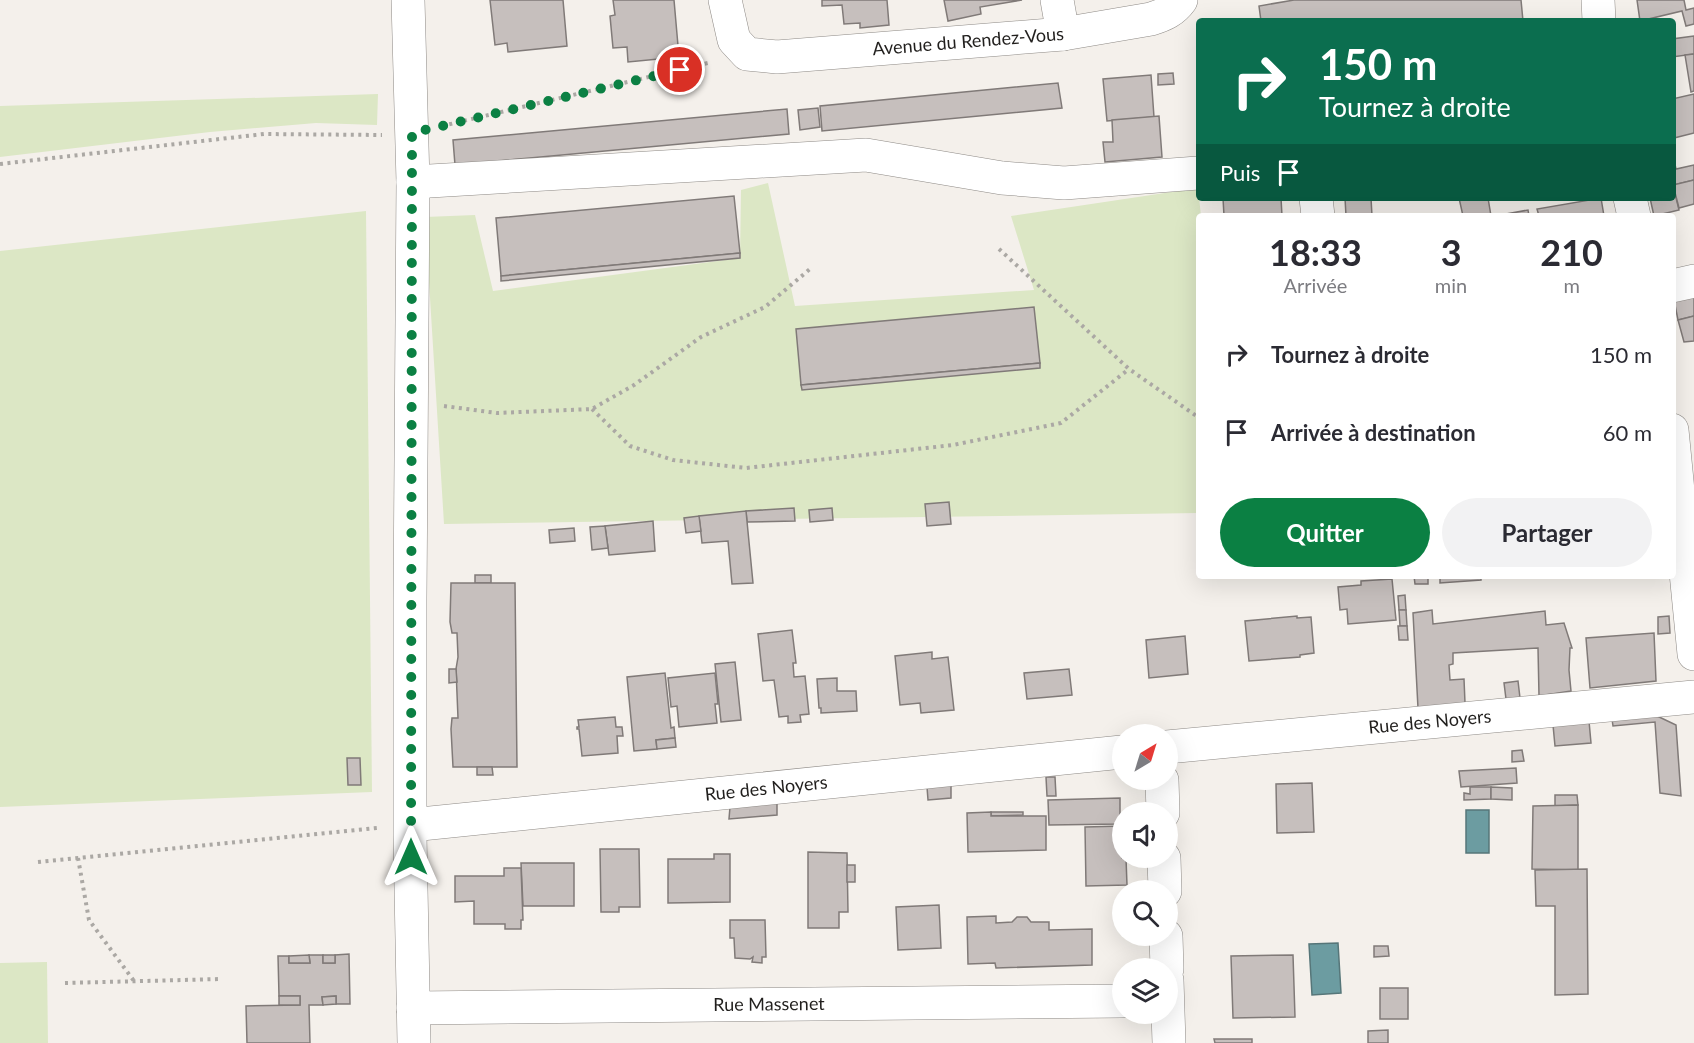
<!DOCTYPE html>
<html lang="fr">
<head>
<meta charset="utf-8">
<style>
	body { margin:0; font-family:Lato,sans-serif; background:#f2f2f3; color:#2b2b33; height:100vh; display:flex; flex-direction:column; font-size:22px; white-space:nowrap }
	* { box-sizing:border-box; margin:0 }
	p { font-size:20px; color:#7c7c81 }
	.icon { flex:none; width:33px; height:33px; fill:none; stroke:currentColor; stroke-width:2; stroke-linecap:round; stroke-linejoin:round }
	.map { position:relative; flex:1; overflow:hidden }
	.details { position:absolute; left:1196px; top:213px; width:480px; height:366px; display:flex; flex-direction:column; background:#fff; border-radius:6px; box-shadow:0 6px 24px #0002 }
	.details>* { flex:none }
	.top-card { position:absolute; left:1196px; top:18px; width:480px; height:183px; border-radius:6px; box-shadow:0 6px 24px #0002; background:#0b6e4f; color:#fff; overflow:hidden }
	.needle { width:39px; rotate:38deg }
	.buttons { position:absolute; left:1112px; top:724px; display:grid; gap:12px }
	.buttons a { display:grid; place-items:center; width:66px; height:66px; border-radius:50%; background:#fff; box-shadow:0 6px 24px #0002; font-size:30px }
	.pin { position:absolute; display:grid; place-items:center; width:51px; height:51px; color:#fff; margin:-26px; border:3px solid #fff; border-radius:50%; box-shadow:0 2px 6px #0007 }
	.me { position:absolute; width:66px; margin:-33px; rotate:0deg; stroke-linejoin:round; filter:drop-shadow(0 0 4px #0008) }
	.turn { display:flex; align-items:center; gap:21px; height:126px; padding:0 24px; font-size:27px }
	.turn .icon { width:78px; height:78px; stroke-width:2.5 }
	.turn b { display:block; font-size:42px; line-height:51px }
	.then { display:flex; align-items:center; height:57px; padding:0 24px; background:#0003; gap:12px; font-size:22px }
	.eta { display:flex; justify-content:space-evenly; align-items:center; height:102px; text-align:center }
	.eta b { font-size:36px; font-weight:700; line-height:42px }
	.action { display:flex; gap:12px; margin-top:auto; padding:12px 24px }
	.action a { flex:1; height:69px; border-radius:36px; background:#0b8043; color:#fff; font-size:24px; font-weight:700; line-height:69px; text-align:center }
	.action a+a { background:#f2f2f3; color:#2b2b33 }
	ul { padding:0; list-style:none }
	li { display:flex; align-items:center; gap:18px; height:78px; padding:0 24px }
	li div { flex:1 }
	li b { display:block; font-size:22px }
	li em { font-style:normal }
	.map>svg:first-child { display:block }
	.green { fill:#dce7c5 }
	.water { fill:#6c9ca1; stroke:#567679; stroke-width:1.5 }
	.building { fill:#c6bfbd; stroke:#807a78; stroke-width:1.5 }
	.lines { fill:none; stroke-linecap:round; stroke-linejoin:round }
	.minor-casing { stroke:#8e8a86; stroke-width:34 }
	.major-casing { stroke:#8e8a86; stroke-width:34 }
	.path { stroke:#aba8a4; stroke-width:4; stroke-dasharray:3 4.5; stroke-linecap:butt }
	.minor { stroke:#fff; stroke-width:33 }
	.major { stroke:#fff; stroke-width:33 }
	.route { stroke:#0b8043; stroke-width:10; stroke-dasharray:0 18 }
	.labels { text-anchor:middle; stroke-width:4.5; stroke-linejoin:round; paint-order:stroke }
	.street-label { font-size:18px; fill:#211f1d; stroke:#fffefd }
</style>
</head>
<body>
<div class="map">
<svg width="1694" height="1043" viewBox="0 0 1694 1043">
	<rect width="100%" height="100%" fill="#f4f0eb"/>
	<!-- green -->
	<g class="green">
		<path d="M378,94L377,125L316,123L210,132L0,157V106Z"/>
		<path d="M768,183L795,306L1034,290L1011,216L1198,188L1201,216H1198V513L444,524L425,217L475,215L493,291L740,258L741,190Z"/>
		<path d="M366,211L372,792L0,807V251Z"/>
		<path d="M47,962L48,1043H0V963Z"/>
	</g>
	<!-- water -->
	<g class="water">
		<rect x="1466" y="810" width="23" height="43"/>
		<path d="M1338,943L1341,993L1312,995L1309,944Z"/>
	</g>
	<!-- building -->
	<g class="building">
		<path d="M490,0H563L567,46L508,52L507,43L495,45Z"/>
		<path d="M613,0H674L679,57L628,62L627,47L613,48L610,16L615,15Z"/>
		<path d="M822,0H887L889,25L860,28V23L844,24L842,5L822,6Z"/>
		<path d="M944,0H1022L980,7L981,14L948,21Z"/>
		<path d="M1294,0H1521L1523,21H1261L1259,6Z"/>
		<path d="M1637,0H1684L1686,10L1694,8V24L1686,26L1682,11L1640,21Z"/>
		<path d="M1694,36V54L1672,57V39Z"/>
		<path d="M1694,54V91L1691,92L1685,55Z"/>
		<path d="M1173,73L1174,84L1158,85V74Z"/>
		<path d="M1151,75L1154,117L1107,121L1103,79Z"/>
		<path d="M1058,83L1062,108L822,131L820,106Z"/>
		<path d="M1694,94V133L1674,138L1672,99Z"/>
		<path d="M818,108L820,127L800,130L798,110Z"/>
		<path d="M787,109L789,134L455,165L453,140Z"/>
		<path d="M1159,116L1162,157L1105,162L1103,142H1113L1112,120Z"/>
		<path d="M1672,152L1676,169L1694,165V180L1673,185L1679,210L1654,216L1650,198H1672Z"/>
		<path d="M1694,180V204L1679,208L1673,185Z"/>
		<path d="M734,196L740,253L501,276L496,218Z"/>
		<path d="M1223,198H1281L1282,216H1224Z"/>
		<path d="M1345,198H1371L1372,216H1346Z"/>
		<path d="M1459,198H1488L1491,216H1463Z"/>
		<path d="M1601,198L1604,216H1539L1537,209Z"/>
		<path d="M1528,210L1529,216H1495Z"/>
		<path d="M740,253V258L501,281V276Z"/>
		<path d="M1694,295V316L1678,320L1674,300Z"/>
		<path d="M1034,307L1040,363L801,385L796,329Z"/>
		<path d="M1694,316V341L1684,342L1678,320Z"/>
		<path d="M1040,363V368L802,390L801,385Z"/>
		<path d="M949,502L951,524L927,526L925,504Z"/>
		<path d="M794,508L795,521L747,522L746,511Z"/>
		<path d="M832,508L833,520L810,522L809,510Z"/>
		<path d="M746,511L753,583L732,584L728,541L702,543L699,516Z"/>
		<path d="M699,516L701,531L686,533L684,518Z"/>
		<path d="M653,521L655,551L609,555L605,526Z"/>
		<path d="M605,526L608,548L592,550L590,527Z"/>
		<path d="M574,528L575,541L550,543L549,530Z"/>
		<rect x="475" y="575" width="16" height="8"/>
		<path d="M1414,576H1428V584H1415Z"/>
		<path d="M1440,576H1481V580L1440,583Z"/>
		<path d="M1392,579L1396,620L1348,624L1347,609L1340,610L1338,587L1361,585V581Z"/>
		<path d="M451,583H515L517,767H453L451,729L452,718H458L456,669L458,657L457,633H452L450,622Z"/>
		<path d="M1405,595L1406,610H1399L1398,596Z"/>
		<path d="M1399,610H1406L1407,626H1400Z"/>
		<path d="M1432,610L1433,624L1545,611L1546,625L1564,623L1572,648H1570L1569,670L1571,691L1539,696L1538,648L1453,653V664L1449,665L1450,680L1464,679L1465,703L1418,708L1413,613Z"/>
		<path d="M1297,616V618L1311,617L1314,653L1300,655V657L1249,661L1245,621Z"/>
		<path d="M1669,616L1670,633L1658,634V617Z"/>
		<path d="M1398,626H1407L1408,640H1399Z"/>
		<path d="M792,630L796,663H793L794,677L805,676L809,714L800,715L801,722L788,723V716L779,717L774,680L763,681L758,634Z"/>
		<path d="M1654,633L1656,681L1590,688L1586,638Z"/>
		<path d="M1185,636L1188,674L1149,678L1146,640Z"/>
		<path d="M932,652V659L948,657L954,710L921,713L920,703L900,705L895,656Z"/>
		<path d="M735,662L741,720L721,722L715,664Z"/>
		<path d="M449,669H456L457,682L449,683Z"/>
		<path d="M1069,669L1072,695L1027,699L1024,673Z"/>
		<path d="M665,673L671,728L674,727L675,738L656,740L657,749L634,751L627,677Z"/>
		<path d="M715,673L718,704H715L717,723L679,727L677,706L671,707L668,678Z"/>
		<path d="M837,678V691H856L857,711L821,713V708H819L817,679Z"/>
		<path d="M1518,681L1520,698L1506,699L1504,683Z"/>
		<path d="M1655,715L1676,725L1681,796L1660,793L1655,722L1613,726L1612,719Z"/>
		<path d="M615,717L616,727H622L623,736H617L618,753L582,756L579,729H577V727H579L578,720Z"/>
		<path d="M1589,721L1591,743L1555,746L1553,725Z"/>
		<path d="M675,738L676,747L657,749L656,740Z"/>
		<path d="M1522,750L1524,761L1512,762V751Z"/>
		<path d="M347,758H360L361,785H348Z"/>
		<path d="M477,767H492L493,775H477Z"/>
		<path d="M1516,768L1517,783L1461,787L1459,771Z"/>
		<path d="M1046,777H1055L1056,796H1047Z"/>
		<path d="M1312,783L1314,832L1277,833L1276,784Z"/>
		<path d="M951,785V798L928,800L927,787Z"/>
		<path d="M1470,787H1491V799L1464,800V793L1470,794Z"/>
		<path d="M1491,787L1512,788V800L1491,799Z"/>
		<path d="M1555,795H1577L1578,805L1555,806Z"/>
		<path d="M1120,798V824L1049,825L1048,800Z"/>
		<path d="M777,803V815L729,819L730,807Z"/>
		<path d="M1578,805V870L1532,869L1533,806Z"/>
		<path d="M991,812H1023V815L991,816Z"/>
		<path d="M991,812V816H1046V850L968,852L967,813Z"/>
		<path d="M1122,826V858H1126L1127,885L1086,886L1085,827Z"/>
		<path d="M600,849H639L640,907H619V912H601Z"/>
		<path d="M808,852L847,853L848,912H839V928H808Z"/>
		<path d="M714,854H730V902L668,903V859H714Z"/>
		<path d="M521,863H574V906H523Z"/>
		<rect x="847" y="865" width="8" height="17"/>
		<path d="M504,868H521L523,920H521V929H505V924H474V901L455,902V876H504Z"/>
		<path d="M1587,869L1588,994L1555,995V906H1536L1535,870Z"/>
		<path d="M939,905L941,948L898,950L896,907Z"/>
		<path d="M996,916V923L1012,922L1017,917H1027L1031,922H1049V930L1092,929V965L996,968L995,963L968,964L967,917Z"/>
		<path d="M730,920H765L766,957H762V963L752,962L753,957L750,959L735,958L734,938H730Z"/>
		<path d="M1374,946H1388L1389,956L1374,957Z"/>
		<path d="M349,954L350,1004H336V996L322,997L323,1005H309L310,1043H247L246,1006L300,1005V996H279L278,956H289V963H310L309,955H323V963H335V955Z"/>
		<path d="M309,955L310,963H289V956Z"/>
		<rect x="323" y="955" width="12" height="8"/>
		<path d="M1293,955L1295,1017L1233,1018L1231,956Z"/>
		<rect x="1380" y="988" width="28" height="31"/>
		<rect x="279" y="996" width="21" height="9"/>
		<path d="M336,996V1004L323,1005L322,997Z"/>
		<path d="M1388,1030V1043H1368V1031Z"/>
		<path d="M1214,1039H1252V1043H1215Z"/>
	</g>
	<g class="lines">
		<defs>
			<g id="minor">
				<path d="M408,0L413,182L410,600V836L414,1043"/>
				<path id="s1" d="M725,0L734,40L747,54L777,57L1063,34L1151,19C1164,15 1173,11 1181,0"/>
				<path d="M1057,0L1063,34"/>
				<path d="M413,182L866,155L1002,178L1064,183L1198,173"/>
				<path d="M1316,198L1318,216"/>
				<path d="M1672,286L1694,281"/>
				<path id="s2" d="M1167,747L1694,697"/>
				<path d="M1162,780L1163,813"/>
				<path id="s3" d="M411,825L1122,752"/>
				<path d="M1164,858L1165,891"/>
				<path d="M1166,936L1167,969"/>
				<path d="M1167,980L1169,1043"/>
				<path id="s4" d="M413,1008L1122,1001"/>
			</g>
			<g id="major">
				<path d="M1598,0L1599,21"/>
				<path d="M1630,198L1634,216"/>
				<path d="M1672,430L1694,654"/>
			</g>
		</defs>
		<!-- minor casing -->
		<use href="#minor" class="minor-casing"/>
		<!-- major casing -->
		<use href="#major" class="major-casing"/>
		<!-- path -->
		<g class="path">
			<path d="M442,126L712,62"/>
			<path d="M0,164L264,134L382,135"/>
			<path d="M999,249L1129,369L1198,417"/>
			<path d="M444,406L497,413L592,409L634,385L701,337L765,307L810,269"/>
			<path d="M592,409L630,446L673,460L746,468L953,445L1061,423L1129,369"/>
			<path d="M78,858L89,920L134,981"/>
			<path d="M38,862L377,828"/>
			<path d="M65,983L222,979"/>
		</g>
		<!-- minor -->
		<use href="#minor" class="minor"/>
		<!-- major -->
		<use href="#major" class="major"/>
	</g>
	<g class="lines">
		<!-- route -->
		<path class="route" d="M411,857L412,133L680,70"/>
	</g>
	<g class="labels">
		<!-- street labels -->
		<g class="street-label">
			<text dy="6" stroke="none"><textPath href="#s1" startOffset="282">Avenue du Rendez-Vous</textPath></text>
			<text dy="6" stroke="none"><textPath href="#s2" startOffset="264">Rue des Noyers</textPath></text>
			<text dy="6" stroke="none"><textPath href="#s3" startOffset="357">Rue des Noyers</textPath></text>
			<text dy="6" stroke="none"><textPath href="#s4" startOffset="356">Rue Massenet</textPath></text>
		</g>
	</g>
</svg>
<div class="buttons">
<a><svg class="needle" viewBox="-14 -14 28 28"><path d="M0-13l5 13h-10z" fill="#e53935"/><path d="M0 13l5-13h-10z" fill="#7c7c81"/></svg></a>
<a><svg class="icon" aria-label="sound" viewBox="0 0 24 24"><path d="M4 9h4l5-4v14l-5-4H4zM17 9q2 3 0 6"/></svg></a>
<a><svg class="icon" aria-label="search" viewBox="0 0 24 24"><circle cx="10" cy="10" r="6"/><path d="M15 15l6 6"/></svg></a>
<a><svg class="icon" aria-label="layers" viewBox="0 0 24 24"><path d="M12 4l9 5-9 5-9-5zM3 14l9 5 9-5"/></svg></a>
</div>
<div class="pin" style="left:680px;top:70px;background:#d93025"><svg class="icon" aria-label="arrive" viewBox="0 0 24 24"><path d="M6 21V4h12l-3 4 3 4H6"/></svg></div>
<svg class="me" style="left:411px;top:857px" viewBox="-20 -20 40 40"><path d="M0-17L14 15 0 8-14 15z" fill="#0b8043" stroke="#fff" stroke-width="4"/></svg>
<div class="top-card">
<div class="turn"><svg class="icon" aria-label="right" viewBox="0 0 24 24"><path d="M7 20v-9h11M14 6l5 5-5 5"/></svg><div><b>150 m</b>Tournez à droite</div></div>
<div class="then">Puis<svg class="icon" aria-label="arrive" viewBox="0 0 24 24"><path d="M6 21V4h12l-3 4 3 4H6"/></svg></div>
</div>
<section class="details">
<div class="eta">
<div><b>18:33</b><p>Arrivée</p></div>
<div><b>3</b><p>min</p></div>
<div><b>210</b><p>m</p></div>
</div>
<ul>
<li><svg class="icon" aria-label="right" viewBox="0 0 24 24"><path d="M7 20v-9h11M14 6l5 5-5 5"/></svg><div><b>Tournez à droite</b></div><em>150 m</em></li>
<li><svg class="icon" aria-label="arrive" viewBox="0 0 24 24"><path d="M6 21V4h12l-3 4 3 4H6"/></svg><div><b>Arrivée à destination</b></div><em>60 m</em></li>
</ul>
<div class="action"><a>Quitter</a><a>Partager</a></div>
</section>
</div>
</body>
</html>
